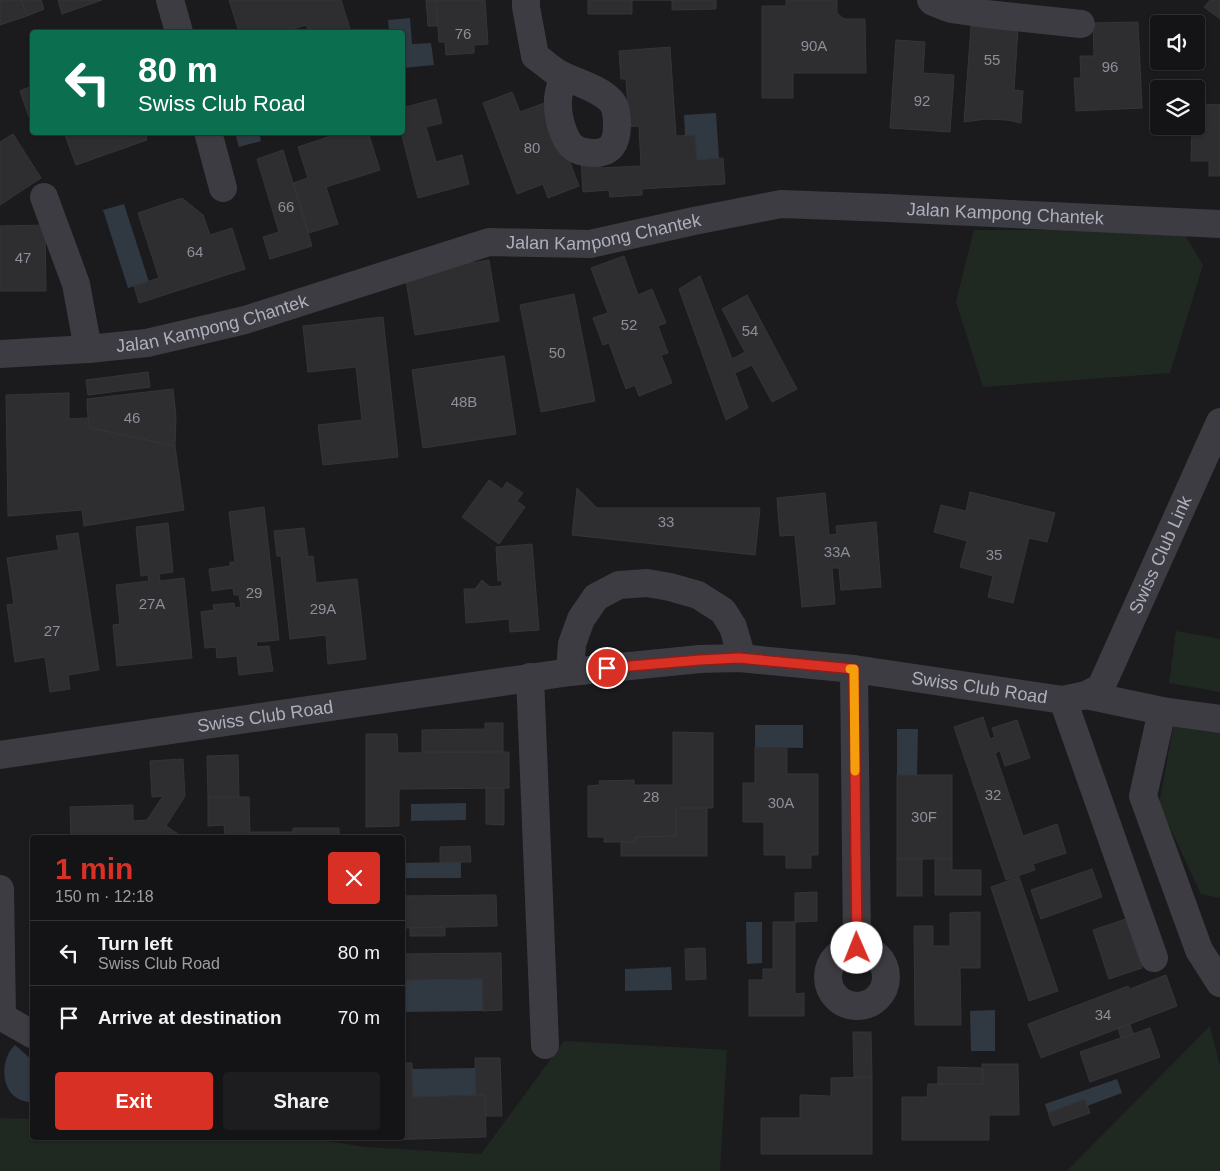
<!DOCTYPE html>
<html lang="en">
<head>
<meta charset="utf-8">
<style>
	body { margin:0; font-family:Helvetica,sans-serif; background:#1d1d1f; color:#f1f3f6; height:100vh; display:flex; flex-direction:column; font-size:19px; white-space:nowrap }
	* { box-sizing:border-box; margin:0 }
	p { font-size:16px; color:#9d9ea1 }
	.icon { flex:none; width:28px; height:28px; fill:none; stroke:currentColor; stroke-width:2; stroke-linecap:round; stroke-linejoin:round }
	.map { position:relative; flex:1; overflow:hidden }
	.panel { position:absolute; left:30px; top:835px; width:375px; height:305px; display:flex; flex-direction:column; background:#141416; border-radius:5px; box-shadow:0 1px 4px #0004,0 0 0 1px #333335 }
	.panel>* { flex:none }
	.guide { position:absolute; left:30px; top:30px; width:375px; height:105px; border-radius:5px; box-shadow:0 1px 4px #0004,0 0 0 1px #333335; background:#0b6e4f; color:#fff; overflow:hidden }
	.buttons { position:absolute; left:1150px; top:15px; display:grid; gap:10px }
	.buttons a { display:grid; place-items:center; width:55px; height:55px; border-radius:5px; background:#141416; box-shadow:0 1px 4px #0004,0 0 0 1px #333335; font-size:25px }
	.pin { position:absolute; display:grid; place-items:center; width:42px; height:42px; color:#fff; margin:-21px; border:2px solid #fff; border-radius:50%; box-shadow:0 1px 5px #0007 }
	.me { position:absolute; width:55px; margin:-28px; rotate:359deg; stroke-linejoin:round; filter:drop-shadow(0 0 4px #0008) }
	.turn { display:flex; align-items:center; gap:18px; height:105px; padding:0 25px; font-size:22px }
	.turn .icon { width:65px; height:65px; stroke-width:2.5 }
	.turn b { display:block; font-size:35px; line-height:42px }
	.round { display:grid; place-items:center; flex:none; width:52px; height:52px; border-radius:5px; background:#1d1d1f }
	.summary { display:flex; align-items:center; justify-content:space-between; height:85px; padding:0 25px }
	h1 { font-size:30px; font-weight:700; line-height:38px; color:#d93025 }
	.cta { display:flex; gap:10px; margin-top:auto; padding:10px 25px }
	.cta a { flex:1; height:58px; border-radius:5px; background:#d93025; color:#fff; font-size:20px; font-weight:700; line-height:58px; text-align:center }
	.cta a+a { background:#1d1d1f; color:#f1f3f6 }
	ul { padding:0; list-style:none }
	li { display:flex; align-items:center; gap:15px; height:65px; padding:0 25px; border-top:1px solid #333335 }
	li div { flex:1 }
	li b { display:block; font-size:19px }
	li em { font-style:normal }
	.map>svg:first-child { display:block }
	.green { fill:#202822 }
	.water { fill:#303842 }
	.building { fill:#2e2e31; stroke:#353539 }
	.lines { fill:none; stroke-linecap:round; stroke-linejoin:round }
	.minor { stroke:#3c3c42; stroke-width:28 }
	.route-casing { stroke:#8d1f18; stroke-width:12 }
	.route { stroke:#d93025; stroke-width:9 }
	.slow { stroke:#f59e0b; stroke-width:9 }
	.labels { text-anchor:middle; stroke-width:5; stroke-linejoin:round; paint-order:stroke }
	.number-label { font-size:15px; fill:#8c8f98 }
	.street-label { font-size:18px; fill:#adb0bc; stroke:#161618 }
</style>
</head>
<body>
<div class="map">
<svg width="1220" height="1171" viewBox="0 0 1220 1171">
	<rect width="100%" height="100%" fill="#1b1b1d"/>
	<!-- green -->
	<g class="green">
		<path d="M974,230H1182L1203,265L1170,373L983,387L956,302Z"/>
		<path d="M1176,631L1220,639V692L1169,683Z"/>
		<path d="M1177,707L1220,716V898L1201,894L1159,804Z"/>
		<path d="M1210,1026L1220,1067V1171H1067Z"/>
		<path d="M564,1041L727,1050L720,1171H0V1118L32,1119V1138H309L365,1147L481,1154Z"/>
	</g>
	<!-- water -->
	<g class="water">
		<path d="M410,18L412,44L431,43L434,65L403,68L402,32H389L388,20Z"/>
		<path d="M716,113L719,158L697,160L695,135H685L684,115Z"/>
		<path d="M235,133H259L261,141L239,147Z"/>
		<path d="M124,204L149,282L128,288L103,210Z"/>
		<path d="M755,725H803V748L755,747Z"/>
		<path d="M897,729H918L917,775H897Z"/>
		<path d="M466,803V820L411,821V804Z"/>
		<path d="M461,862V878H403V863Z"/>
		<path d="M746,922H762V963L747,964Z"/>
		<path d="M671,967L672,990L625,991V969Z"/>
		<path d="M482,979L483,1011L403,1012L402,980Z"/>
		<path d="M995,1010V1051H971L970,1011Z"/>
		<path d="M15,1045L32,1060C33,1066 29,1070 29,1076L32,1078V1103C26,1102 19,1100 14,1096C0,1083 2,1057 15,1045Z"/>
		<path d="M475,1068L476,1095L413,1097L412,1069Z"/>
		<path d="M1117,1079L1122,1093L1087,1106L1085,1099L1048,1113L1045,1104Z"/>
	</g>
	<!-- building -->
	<g class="building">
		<path d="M0,0H21L27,16L0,25Z"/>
		<path d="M21,0H41L44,9L27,16Z"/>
		<path d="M58,0H102L62,14Z"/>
		<path d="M229,0H341L351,32H309L306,25L284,32H239Z"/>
		<path d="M426,0H436L438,26H428Z"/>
		<path d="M436,0H485L488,44L474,45V53L446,55L445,42H439Z"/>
		<path d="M588,0H716V9L672,10V0H632V14H588Z"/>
		<path d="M786,0H837V13L844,19H865L866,73H793V98H762V6H786Z"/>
		<path d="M1210,0H1220V19L1204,7Z"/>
		<path d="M1138,22L1142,108L1076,111L1074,78H1081L1080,56H1094L1093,23Z"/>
		<path d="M971,26L1018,30L1014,90L1023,91L1021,123L1007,120L986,119L964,122Z"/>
		<path d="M896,40L925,42L923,73L954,75L950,132L890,128Z"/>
		<path d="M670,47L676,136L695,135L697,160L723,158L725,184L642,189V195L610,197L609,190L583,192L581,161L601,159V168L641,166L639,126L610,128L628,108L626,79H621L619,51Z"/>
		<path d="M32,86V115L29,117L20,91Z"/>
		<path d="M512,92L520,112L547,102L579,186L548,198L543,184L517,194L483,103Z"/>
		<path d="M436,99L442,123L426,127L436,162L462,155L469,184L418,198L401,132H402V108Z"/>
		<path d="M1196,104L1220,105V176H1209V161H1191L1192,129L1178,128V126H1196Z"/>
		<path d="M64,132H145L147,140L76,165Z"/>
		<path d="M343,132H368L380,170L326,187L338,224L309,233L293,183L308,178L298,147Z"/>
		<path d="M13,134L41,178L0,205V142Z"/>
		<path d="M283,150L312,246L270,259L263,237L279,232L257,159Z"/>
		<path d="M182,198L203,215L210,235L232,228L245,269L139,303L134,286L159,278L138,213Z"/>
		<path d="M45,225L46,291H0V226Z"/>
		<path d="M624,256L638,295L652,289L666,323L658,326L668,353L661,355L672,383L639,396L635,385L626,389L609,343L603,345L593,318L608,313L591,268Z"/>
		<path d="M489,260L499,321L415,335L405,274Z"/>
		<path d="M700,276L732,359L745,352L722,309L747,295L797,389L772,402L752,365L735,373L748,408L726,420L679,289Z"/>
		<path d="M574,294L595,401L541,412L520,305Z"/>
		<path d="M383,317L398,457L323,465L318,425L362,420L356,367L308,372L303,326Z"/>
		<path d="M504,356L516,434L423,448L412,370Z"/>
		<path d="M148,372L150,387L88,395L86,380Z"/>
		<path d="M173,389L176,417L175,446L90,428L88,418L87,399Z"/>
		<path d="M69,393V419L88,418L90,428L175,446L184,510L84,526L82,510L8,516L6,395Z"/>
		<path d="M489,480L502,489L507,482L523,493L517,501L525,507L499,544L462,517Z"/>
		<path d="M577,488L597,508H760L755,555L572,535Z"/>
		<path d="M970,492L1055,513L1047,542L1029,538L1013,603L988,597L993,576L960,567L967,541L934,532L941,505L966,511Z"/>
		<path d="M825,493L829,535L837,534L836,526L876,522L881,587L841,590L839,568H832L835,604L802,607L795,535L780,536L777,498Z"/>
		<path d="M264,507L279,640L256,642L257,647L269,646L273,671L239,675L237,656L217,658L216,647L205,648L201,612L214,610L213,605L234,603L235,608L241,607L239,595H234L233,588L212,591L209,569L230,566V562H235L229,512Z"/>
		<path d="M168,523L173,572L159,574L160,581L184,578L192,658L117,666L113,625L120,624L116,585L149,581L148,575L141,576L136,527Z"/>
		<path d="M304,528L308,557L313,556L316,583L357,579L366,659L328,664L326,635L290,639L281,556H277L274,531Z"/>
		<path d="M78,533L99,670L68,675L70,689L50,692L45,657L15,662L7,605L14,604L7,558L59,550L56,536Z"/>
		<path d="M532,544L539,630L510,632L509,619L466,623L464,589H475L482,580L490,587L502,586V580L498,581L496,547Z"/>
		<path d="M983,717L990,739L995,737L992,728L1017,720L1030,758L1005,766L1000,751L995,753L1023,836L1057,824L1066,853L1033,864L1035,870L1006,880L954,727Z"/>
		<path d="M485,723H503V752H422V730L485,729Z"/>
		<path d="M673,732L713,733V808H676V836L636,837V842H604V837H588V786L600,785L599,781L634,780V785H673Z"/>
		<path d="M366,734H397L398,753L509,752V788L399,789V826L366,827Z"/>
		<path d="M755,747H787V774H818V855H811V868H786V855H764V822H743V783H755Z"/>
		<path d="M238,755L239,797H208L207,756Z"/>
		<path d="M183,759L185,796L166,826L184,838H71L70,807L133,805V821L147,820L163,796L152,797L150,761Z"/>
		<rect x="897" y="775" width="55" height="84"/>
		<path d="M486,788H504V825L486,824Z"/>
		<path d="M208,797H249L250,838H225L224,825L208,826Z"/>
		<path d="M676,808H707V856H621V842H636V837L676,836Z"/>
		<path d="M293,828H339V838H250L249,832H293Z"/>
		<path d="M470,846L471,862H440V847Z"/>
		<rect x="897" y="859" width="25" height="37"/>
		<path d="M952,859V870H981V895H935V860Z"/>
		<path d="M1092,869L1102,897L1041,919L1031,890Z"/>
		<path d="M1019,877L1058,991L1029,1001L991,887Z"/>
		<path d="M817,892V921L795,922V893Z"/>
		<path d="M496,895L497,926L402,928V896Z"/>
		<path d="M980,912V968H960L961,1025H915L914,926H933V946H950V913Z"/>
		<path d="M1126,919L1142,968L1109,979L1093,930Z"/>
		<path d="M773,922H795V994L804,993V1016H749V980H763V969H773Z"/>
		<path d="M445,927V936H410V928Z"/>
		<path d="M705,948L706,979L686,980L685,949Z"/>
		<path d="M501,953L502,1010L483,1011L482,979L402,980V954Z"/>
		<path d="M1166,975L1177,1006L1041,1058L1028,1024L1128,986L1130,989Z"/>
		<path d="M1130,1024L1133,1034L1121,1038L1118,1028Z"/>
		<path d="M1150,1028L1160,1057L1090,1082L1080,1052Z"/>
		<path d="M853,1032H871L872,1077L854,1078Z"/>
		<path d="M475,1058H500L502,1116H486L485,1095H476Z"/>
		<path d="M402,1063H412L413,1097L485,1095L486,1137L381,1140V1138H402Z"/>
		<path d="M982,1064H1018L1019,1115H989V1140H902V1097H927L928,1084H983Z"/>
		<path d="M938,1067L982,1068L983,1084H938Z"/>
		<path d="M872,1077V1154H761V1118H800V1095L831,1096V1078Z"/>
		<path d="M1085,1099L1090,1113L1053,1126L1048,1113Z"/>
	</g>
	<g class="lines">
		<!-- minor -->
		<g class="minor">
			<path d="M170,0L179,32"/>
			<path d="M526,0V7L535,56C542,61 549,67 556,72C573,82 596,86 610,100C616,105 617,117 617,125C617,143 611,154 591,153C586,152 580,152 576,149C564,143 558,118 558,105C557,95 561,85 564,76"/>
			<path d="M931,0L933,2L951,9L986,14L1081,24"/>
			<path d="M208,132L223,188"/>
			<path d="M44,197L76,284L88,349"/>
			<path id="s1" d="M0,354L88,349L147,343L245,320L489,242L590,244L694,221L781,204L888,208L1220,224"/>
			<path d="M854,669L857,948"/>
			<path d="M570,672L572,644L581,619L596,597L619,585L647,583L670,587L698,595L723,611L733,627L739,648V658"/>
			<path d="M530,677L545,1045"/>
			<path d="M1086,695L1162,711L1220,719"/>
			<path d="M1063,700L1154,958"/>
			<path d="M1162,711L1143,796L1199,950L1220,983"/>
			<path id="s2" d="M0,755L570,672L700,659L739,658L854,669L1063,700L1086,695L1101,687L1220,422"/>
			<path d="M0,889L2,1017L32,1034"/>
			<circle cx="857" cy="977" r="29"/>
		</g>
	</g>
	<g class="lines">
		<defs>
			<path id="route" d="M607,668L700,660L739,658L854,669L857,948"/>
		</defs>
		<!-- route casing -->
		<use href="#route" class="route-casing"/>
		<!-- route -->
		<use href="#route" class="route"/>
		<!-- slow -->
		<path class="slow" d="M850,669H854L855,771"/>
	</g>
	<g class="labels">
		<!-- number labels -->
		<g class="number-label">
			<text x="463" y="39">76</text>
			<text x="814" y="51">90A</text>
			<text x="992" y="65">55</text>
			<text x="1110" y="72">96</text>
			<text x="922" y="106">92</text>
			<text x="532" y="153">80</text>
			<text x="286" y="212">66</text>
			<text x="195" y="257">64</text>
			<text x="23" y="263">47</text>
			<text x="629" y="330">52</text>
			<text x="750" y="336">54</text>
			<text x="557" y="358">50</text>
			<text x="464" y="407">48B</text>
			<text x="132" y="423">46</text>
			<text x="666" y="527">33</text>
			<text x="837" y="557">33A</text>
			<text x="994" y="560">35</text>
			<text x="254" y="598">29</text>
			<text x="152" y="609">27A</text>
			<text x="323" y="614">29A</text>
			<text x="52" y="636">27</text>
			<text x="993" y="800">32</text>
			<text x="651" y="802">28</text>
			<text x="781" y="808">30A</text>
			<text x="924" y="822">30F</text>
			<text x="1103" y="1020">34</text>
		</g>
		<!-- street labels -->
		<g class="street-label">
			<text dy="6" stroke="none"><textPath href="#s1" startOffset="1025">Jalan Kampong Chantek</textPath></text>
			<text dy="6" stroke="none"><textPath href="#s1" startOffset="620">Jalan Kampong Chantek</textPath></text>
			<text dy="6" stroke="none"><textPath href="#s1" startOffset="215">Jalan Kampong Chantek</textPath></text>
			<text dy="6" stroke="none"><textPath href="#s2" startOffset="1258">Swiss Club Link</textPath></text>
			<text dy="6" stroke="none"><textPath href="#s2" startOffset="988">Swiss Club Road</textPath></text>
			<text dy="6" stroke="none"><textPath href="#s2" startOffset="268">Swiss Club Road</textPath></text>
		</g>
	</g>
</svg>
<div class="buttons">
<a><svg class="icon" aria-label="sound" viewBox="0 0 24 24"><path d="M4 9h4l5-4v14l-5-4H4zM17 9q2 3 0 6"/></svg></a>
<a><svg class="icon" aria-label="layers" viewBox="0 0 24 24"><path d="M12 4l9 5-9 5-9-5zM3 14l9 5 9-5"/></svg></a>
</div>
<div class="pin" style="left:607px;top:668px;background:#d93025"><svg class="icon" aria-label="arrive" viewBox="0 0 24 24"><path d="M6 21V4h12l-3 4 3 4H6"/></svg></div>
<svg class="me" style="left:857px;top:948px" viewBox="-20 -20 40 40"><circle r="19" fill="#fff"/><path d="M0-13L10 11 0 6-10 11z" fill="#d93025"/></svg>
<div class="guide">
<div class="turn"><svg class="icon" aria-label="left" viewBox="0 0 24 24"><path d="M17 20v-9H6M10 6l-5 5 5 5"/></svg><div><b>80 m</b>Swiss Club Road</div></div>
</div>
<section class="panel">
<div class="summary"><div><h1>1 min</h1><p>150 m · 12:18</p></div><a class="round" style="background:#d93025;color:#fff"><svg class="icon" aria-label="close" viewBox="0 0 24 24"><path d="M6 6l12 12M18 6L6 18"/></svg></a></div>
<ul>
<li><svg class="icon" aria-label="left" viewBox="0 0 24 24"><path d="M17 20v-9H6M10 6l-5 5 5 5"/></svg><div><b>Turn left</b><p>Swiss Club Road</p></div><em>80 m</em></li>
<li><svg class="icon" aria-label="arrive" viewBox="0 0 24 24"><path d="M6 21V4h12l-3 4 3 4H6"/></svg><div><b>Arrive at destination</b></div><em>70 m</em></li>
</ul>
<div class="cta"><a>Exit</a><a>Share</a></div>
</section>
</div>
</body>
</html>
